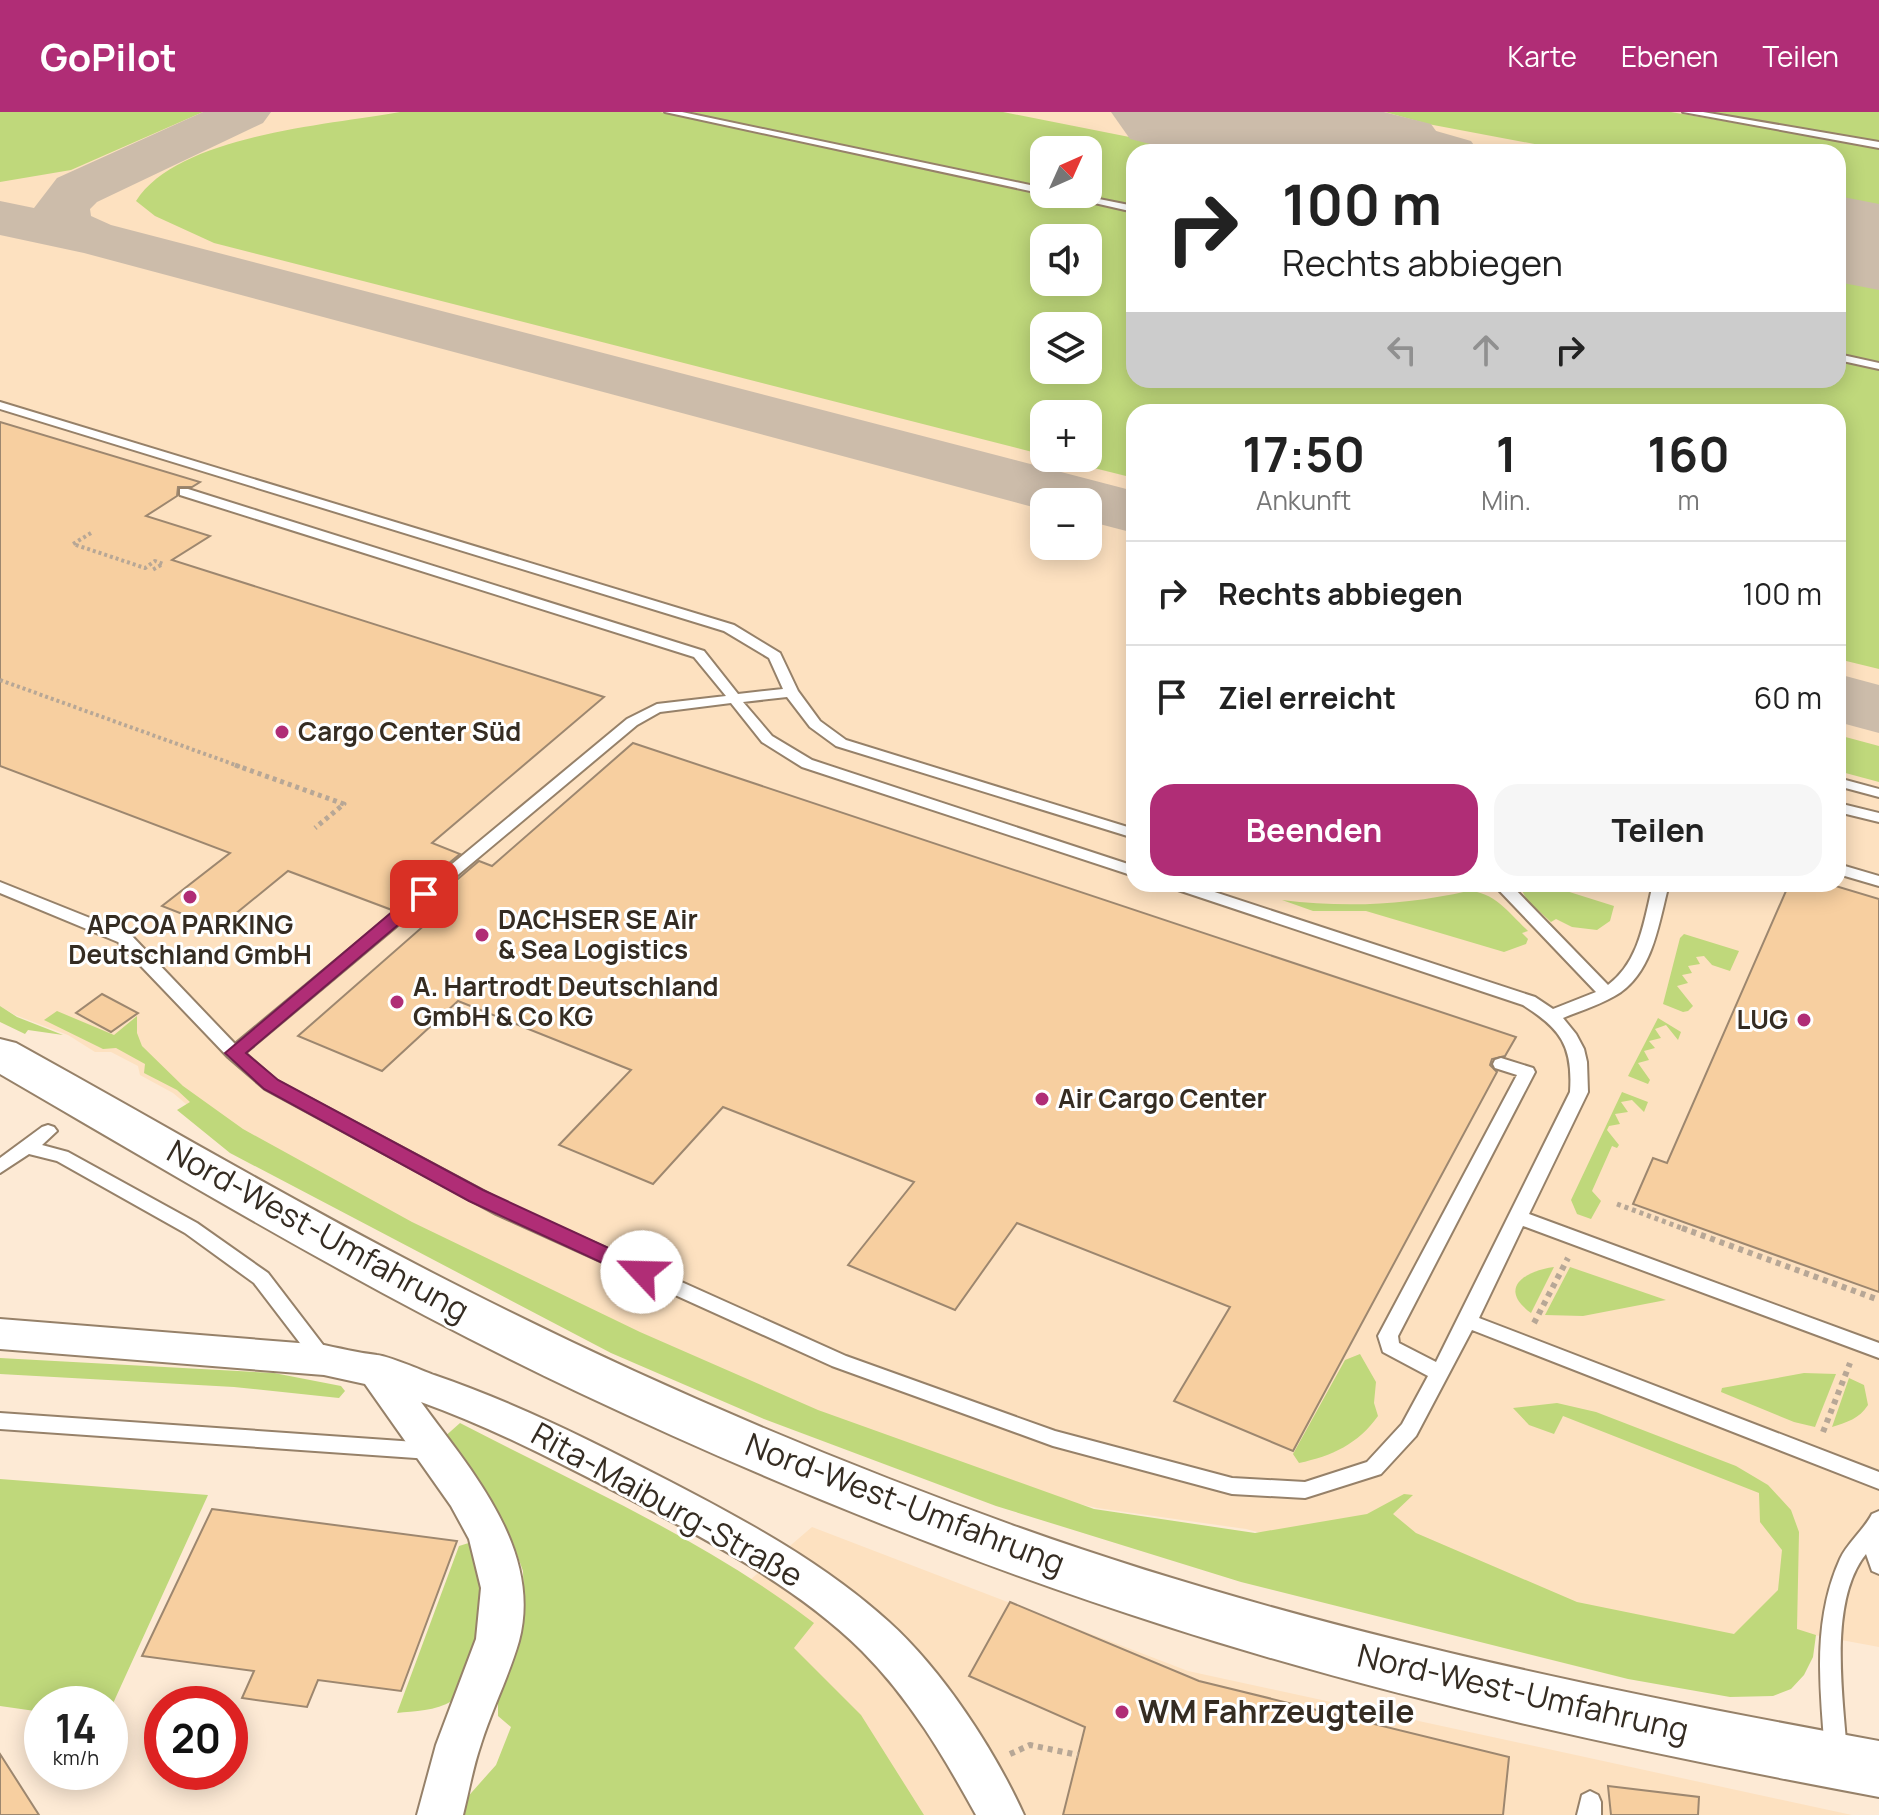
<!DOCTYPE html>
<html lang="de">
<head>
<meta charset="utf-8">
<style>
	body { margin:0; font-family:Manrope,sans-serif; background:#f6f6f6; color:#222; height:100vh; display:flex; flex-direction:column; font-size:30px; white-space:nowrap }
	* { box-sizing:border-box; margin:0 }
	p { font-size:26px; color:#767676 }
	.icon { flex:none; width:44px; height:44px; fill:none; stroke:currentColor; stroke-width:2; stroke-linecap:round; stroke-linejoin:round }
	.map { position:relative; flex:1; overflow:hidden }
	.side { position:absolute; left:1126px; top:292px; width:720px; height:488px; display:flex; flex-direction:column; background:#fff; border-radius:24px; box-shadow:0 4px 20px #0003 }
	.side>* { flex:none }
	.guide { position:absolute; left:1126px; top:32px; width:720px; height:244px; border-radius:24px; box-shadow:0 4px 20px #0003; background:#fff; color:#222; overflow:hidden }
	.needle { width:52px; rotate:45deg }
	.tools { position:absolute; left:1030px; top:24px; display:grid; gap:16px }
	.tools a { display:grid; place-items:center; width:72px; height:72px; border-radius:16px; background:#fff; box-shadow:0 4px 20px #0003; font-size:40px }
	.speed { position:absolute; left:24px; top:1574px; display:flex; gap:16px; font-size:40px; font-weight:700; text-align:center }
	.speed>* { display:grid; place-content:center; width:104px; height:104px; border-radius:50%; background:#fff; box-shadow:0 4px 20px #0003; line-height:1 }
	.speed small { font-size:20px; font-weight:400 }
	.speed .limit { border:12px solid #d22; background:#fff; color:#111 }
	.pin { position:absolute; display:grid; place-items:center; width:68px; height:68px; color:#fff; margin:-34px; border-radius:16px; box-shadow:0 4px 12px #0006 }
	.me { position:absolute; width:88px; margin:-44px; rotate:294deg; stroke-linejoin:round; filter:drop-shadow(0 0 6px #0008) }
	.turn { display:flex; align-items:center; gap:28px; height:168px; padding:0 24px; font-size:36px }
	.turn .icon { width:104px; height:104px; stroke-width:2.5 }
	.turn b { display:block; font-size:56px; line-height:68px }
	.lanes { display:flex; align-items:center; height:76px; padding:0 24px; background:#0003; justify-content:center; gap:40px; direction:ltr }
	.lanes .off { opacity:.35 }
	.eta { display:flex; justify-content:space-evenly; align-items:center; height:136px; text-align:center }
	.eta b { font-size:48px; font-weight:700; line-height:56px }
	.button { display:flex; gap:16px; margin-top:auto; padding:16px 24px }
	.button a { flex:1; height:92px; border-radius:24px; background:#b02d76; color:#fff; font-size:32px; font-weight:700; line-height:92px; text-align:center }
	.button a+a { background:#f6f6f6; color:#222 }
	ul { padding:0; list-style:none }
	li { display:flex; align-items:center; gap:24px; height:104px; padding:0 24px; border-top:2px solid #e0e0e0 }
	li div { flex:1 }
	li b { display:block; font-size:30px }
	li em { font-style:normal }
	header { display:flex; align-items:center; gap:48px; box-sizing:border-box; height:112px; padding:0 40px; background:#b02d76; color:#fff }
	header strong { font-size:38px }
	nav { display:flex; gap:44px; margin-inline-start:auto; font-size:28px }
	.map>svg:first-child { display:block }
	.built { fill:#fde1c0; fill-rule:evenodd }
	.green { fill:#bfd87b; fill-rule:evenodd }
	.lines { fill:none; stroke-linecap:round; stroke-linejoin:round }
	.taxiway { fill:#ccbcaa; fill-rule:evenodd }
	.runway { fill:#ccbcaa; fill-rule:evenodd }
	.building { fill:#f7cfa0; stroke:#9d876f; stroke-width:2 }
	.service-casing { stroke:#968169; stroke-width:4 }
	.minor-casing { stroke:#968169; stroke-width:4 }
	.secondary-casing { stroke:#968169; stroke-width:4 }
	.path-far2 { stroke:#b7a796; stroke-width:4; stroke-dasharray:3 3; stroke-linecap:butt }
	.path-far1 { stroke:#b7a796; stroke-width:5; stroke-dasharray:4 4; stroke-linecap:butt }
	.path { stroke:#b7a796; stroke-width:6; stroke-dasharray:5 5; stroke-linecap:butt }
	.service { fill:#fff; fill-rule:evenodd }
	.minor { fill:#fff; fill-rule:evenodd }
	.secondary { fill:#fff; fill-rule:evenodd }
	.route { fill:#b02d76; stroke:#721d4d; stroke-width:2 }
	.poi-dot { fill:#b02d76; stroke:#fff; stroke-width:3 }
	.labels { text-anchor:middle; stroke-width:6; stroke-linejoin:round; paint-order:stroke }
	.poi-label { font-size:26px; font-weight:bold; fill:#352c22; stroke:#fff; text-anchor:start }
	.near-street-label { font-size:32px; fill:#352c22; stroke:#fff }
	.near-poi-label { font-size:32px; font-weight:bold; fill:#352c22; stroke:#fff; text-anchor:start }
</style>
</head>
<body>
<header>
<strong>GoPilot</strong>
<nav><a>Karte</a><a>Ebenen</a><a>Teilen</a></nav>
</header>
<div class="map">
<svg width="1879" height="1703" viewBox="0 0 1879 1703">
	<rect width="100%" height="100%" fill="#fdead5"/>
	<!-- built -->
	<g class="built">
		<path d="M0,0H1879V1535L1798,1520L1774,1535L1388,1455L1246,1417L1097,1396L990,1372L777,1297L223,1023L173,981L140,963L138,954L111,940H95L68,923L15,903L0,894ZM1044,38H1088V82H1044ZM1134,40H1838V268H1134ZM1044,126H1088V170H1044ZM1044,214H1088V258H1044ZM1134,300H1838V772H1134ZM1044,302H1088V346H1044ZM1044,390H1088V434H1044Z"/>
		<path d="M812,1415L1188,1559L1852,1703H514L521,1664Z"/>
	</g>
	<!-- green -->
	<g class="green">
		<path d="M0,0H203L71,58L0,70Z"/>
		<path d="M400,0H660L1134,99V268H1838V247L1879,256V557L1838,547V300H1134V366L1054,346H1088V302H1044V343L214,131L155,104L136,89C178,23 328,13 400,0ZM1044,126H1088V170H1044ZM1044,214H1088V258H1044Z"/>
		<path d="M674,0H1003L1205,40H1134V96L1066,82H1088V38H1044V77Z"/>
		<path d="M1385,0H1671L1879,36V96L1838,88V40H1577L1428,12Z"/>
		<path d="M1706,0H1879V30Z"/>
		<path d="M1838,165L1879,173V252L1838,243Z"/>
		<path d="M1838,623L1879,634V670L1838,659Z"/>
		<path d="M1544,772L1614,794L1610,809L1597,818L1572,815L1556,807L1551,810L1527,788L1519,773Z"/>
		<path d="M1468,779C1494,779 1511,803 1528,819L1522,821L1528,827L1526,832L1504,840L1366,799H1313L1282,788C1346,796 1406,793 1468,779Z"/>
		<path d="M1684,822L1739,839L1730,859L1712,853L1704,844L1696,845L1700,852L1688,854L1692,861L1682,863L1688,871L1677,874L1693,894L1688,899L1683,900L1663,892L1680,826Z"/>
		<path d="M0,894L17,905L63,923L28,918L25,922L0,910Z"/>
		<path d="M57,899L114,923L137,904V921L142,934L183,974L243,1017L412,1110L640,1220L818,1298L1094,1397L1255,1421L1367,1402L1404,1382L1413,1383L1393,1402L1416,1421L1577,1490L1734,1522L1778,1478L1782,1438L1760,1410L1759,1381L1563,1304L1554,1322L1529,1313L1513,1296L1557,1291L1596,1300L1736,1354L1768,1373L1791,1398L1799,1420L1797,1517L1816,1523L1813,1545L1804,1563L1791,1577L1773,1584L1730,1585L1628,1567L1241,1470L996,1394L764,1307L611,1241L230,1041L177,998L190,990L177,978L144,961L145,952L116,936L103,937L44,908Z"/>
		<path d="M1658,906L1681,920L1678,928L1666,913L1655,917L1661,926L1649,929L1655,936L1644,939L1649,948L1638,951L1650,968L1648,972L1628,964Z"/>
		<path d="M1622,980L1648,990L1644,1000L1632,988L1621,990L1628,1000L1615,1002L1620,1012L1609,1014L1607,1018L1619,1033L1617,1036L1612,1034L1592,1079L1601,1089L1591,1107L1577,1102L1571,1088Z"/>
		<path d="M1554,1155L1531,1201C1497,1176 1525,1159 1554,1155Z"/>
		<path d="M1570,1155L1666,1188L1583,1204L1545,1203Z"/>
		<path d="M1360,1242L1376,1270L1374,1291L1378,1304C1358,1332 1332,1344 1299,1351L1293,1342L1345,1248Z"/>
		<path d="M0,1246L274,1261L341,1274L345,1279L339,1286L234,1275L0,1262Z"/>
		<path d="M1804,1261L1836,1262L1815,1315L1794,1310L1721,1280L1722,1276Z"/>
		<path d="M1849,1266L1864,1273L1868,1293C1859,1307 1847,1310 1832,1315Z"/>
		<path d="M460,1311C580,1373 707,1429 814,1511L794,1536L861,1603L924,1703H461L464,1689L496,1653L511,1615L498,1604V1572L524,1489L523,1459L511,1426L442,1327Z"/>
		<path d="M0,1367L208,1383L110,1598V1592H42V1600L0,1594Z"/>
		<path d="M475,1429C478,1437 482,1445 483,1453C488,1483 479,1571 452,1589C436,1599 414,1599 397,1601L459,1434Z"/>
	</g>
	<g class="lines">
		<!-- taxiway -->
		<g class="taxiway">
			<path d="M203,0H271L263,11L97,90L90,97L91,104L111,113L1134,379V421L1088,409V390H1044V398L84,141L0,123V89L34,96L57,66Z"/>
			<path d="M1288,0H1370L1471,29L1479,40H1395L1296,11Z"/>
			<path d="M1838,562L1879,573V621L1838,610Z"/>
		</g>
		<!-- runway -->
		<g class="runway">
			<path d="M1111,0H1384L1431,12L1451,40H1182L1130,27Z"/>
			<path d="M1838,84L1879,92V178L1838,170Z"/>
		</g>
	</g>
	<!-- building -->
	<g class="building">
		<path d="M0,310L200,370L192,375H178L177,384L146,404L210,424L172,448L604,585L432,731L460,742L392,798L288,759L218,816L162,794L230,741L0,654Z"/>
		<path d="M633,631L1516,925L1505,944L1492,947L1490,953L1497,960L1293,1339L1174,1289L1230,1195L1017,1111L955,1198L848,1153L914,1070L723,995L653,1072L559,1033L631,958L458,889L382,959L298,924L427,811L412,806L479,749L492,754Z"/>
		<path d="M1789,772H1829L1879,787V1180L1633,1092L1653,1046L1667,1051Z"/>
		<path d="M102,882L138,901L111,920L76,901Z"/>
		<path d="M212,1397L457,1429L401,1579L318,1568L307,1595L242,1586L254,1559L142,1544Z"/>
		<path d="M1010,1490L1199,1569L1509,1645L1503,1703H1063L1085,1615L969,1564Z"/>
		<path d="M0,1642L39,1703H0Z"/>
		<path d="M1608,1674L1699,1685L1698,1703H1611Z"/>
	</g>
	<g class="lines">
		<defs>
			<g id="service">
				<path d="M665,0H682L1044,76V82Z"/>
				<path d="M1683,0H1703L1879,30V36Z"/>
				<path d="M1055,82H1074L1134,94V100Z"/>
				<path d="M1838,242L1879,251V257L1838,248Z"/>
				<path d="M0,290L734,513L780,541L798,579L820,609L846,628L1134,717V726L836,634L810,615L787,585L743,590L772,624L812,648L1134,754V764L802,655L762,630L731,591L660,600L637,613L245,941L277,969L508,1092L846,1244L1055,1319L1232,1366L1305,1370L1367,1350L1402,1312L1428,1264L1383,1240L1378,1224L1517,963L1495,956L1493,952L1495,948L1501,946L1533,956L1535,960L1398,1224L1399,1231L1436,1250L1570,980C1573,934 1561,917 1523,893L1169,775L1166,772H1190L1535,885L1553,897L1596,880L1493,772H1510L1608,873C1640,849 1644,808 1653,772H1669C1659,809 1654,856 1621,880C1603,892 1582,898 1563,906L1576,922L1584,937L1587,950L1588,980L1529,1102L1879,1231V1246L1523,1114L1479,1206L1879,1360V1377L1472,1218L1416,1324L1381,1362L1305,1386L1232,1382L1053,1334L832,1254L496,1102L265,977L228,945L118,830L0,781V770L130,822L235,932L627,607L657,592L726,584L694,545L180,383V377H188L704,539L738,582L783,577L769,546L724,519L0,297Z"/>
				<path d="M1838,666L1879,677V685L1838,674Z"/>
				<path d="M1838,691L1879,701V710L1838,700Z"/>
				<path d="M1838,752L1879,764V774L1838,762Z"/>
				<path d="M48,1013L54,1015L57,1019L42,1033L68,1040L197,1111L268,1161L330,1242L333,1247L330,1252L323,1254L316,1252L254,1171L185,1121L57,1049L29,1042L0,1061V1046L42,1015Z"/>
				<path d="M0,1301L430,1331L437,1333L440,1339L437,1345L430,1347L0,1317Z"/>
				<path d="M1879,1399V1462L1872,1459L1866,1442C1828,1489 1843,1585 1847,1641L1844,1648L1836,1651L1828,1648L1825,1641C1820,1575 1812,1509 1840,1447C1848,1430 1863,1419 1872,1402Z"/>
				<path d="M1590,1679L1598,1683L1601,1690V1703H1577L1582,1683Z"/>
			</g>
			<path id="minor" d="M0,1207L324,1233C342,1237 360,1241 377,1243C388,1244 421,1258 434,1263C516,1291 594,1330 671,1370C748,1410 825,1452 889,1510C943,1559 994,1637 1024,1703H976C944,1645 910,1587 862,1539C795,1473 707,1428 624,1384C558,1350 491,1315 421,1290C470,1357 543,1438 519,1529C509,1564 492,1597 481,1632C473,1655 469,1679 463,1703H417L436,1633L476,1527L481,1476L469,1427L451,1394L365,1272L324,1263L0,1237Z"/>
			<path id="secondary" d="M0,927L16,931C166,1014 313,1101 466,1178C645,1269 831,1348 1020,1416C1298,1515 1589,1576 1879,1629V1685C1639,1640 1399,1589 1166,1514C966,1450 771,1371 580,1281C380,1187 191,1073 0,962Z"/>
		</defs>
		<!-- service casing -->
		<use href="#service" class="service-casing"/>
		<!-- minor casing -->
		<use href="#minor" class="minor-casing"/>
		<!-- secondary casing -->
		<use href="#secondary" class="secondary-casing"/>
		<!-- path-far2 -->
		<g class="path-far2">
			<path d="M91,421L73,432L145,456L155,449L163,452L152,458"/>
			<path d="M0,568L241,655"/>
		</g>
		<!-- path-far1 -->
		<g class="path-far1">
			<path d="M235,653L344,692L315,716"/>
			<path d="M1617,1092L1687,1118"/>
		</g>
		<!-- path -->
		<g class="path">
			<path d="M1682,1116L1879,1188"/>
			<path d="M1534,1211L1568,1146"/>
			<path d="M1823,1320L1850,1251"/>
			<path d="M1010,1642L1030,1633L1078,1643"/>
		</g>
		<!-- service -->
		<use href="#service" class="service"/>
		<!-- minor -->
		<use href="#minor" class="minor"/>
		<!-- secondary -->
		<use href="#secondary" class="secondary"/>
	</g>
	<!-- route -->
	<path class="route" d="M424,776L430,778L433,782L430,786L246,941L278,968L483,1078L650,1155L653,1160L650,1166H635L469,1089L264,977L225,941L418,778Z"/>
	<!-- markers -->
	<g class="poi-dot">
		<circle cx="282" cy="620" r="8"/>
		<circle cx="190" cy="785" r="8"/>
		<circle cx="482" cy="823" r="8"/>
		<circle cx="397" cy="890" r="8"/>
		<circle cx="1804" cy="908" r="8"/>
		<circle cx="1042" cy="987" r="8"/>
		<circle cx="1122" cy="1600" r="8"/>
	</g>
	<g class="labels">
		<!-- poi labels -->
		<g class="poi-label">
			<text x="298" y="629">Cargo Center Süd</text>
			<text x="498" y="817">DACHSER SE Air<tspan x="498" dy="30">&amp; Sea Logistics</tspan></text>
			<text x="190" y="822" text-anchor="middle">APCOA PARKING<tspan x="190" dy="30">Deutschland GmbH</tspan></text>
			<text x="413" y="884">A. Hartrodt Deutschland<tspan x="413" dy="30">GmbH &amp; Co KG</tspan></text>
			<text x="1788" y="917" text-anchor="end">LUG</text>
			<text x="1058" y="996">Air Cargo Center</text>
		</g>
		<!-- near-street labels -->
		<g class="near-street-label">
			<text transform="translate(318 1119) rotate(29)" y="11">Nord-West-Umfahrung</text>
			<text transform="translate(905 1392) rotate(21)" y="11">Nord-West-Umfahrung</text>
			<text transform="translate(667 1393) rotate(29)" y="11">Rita-Maiburg-Straße</text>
			<text transform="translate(1523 1581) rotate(13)" y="11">Nord-West-Umfahrung</text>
		</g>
		<!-- near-poi labels -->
		<g class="near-poi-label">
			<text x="1138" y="1611">WM Fahrzeugteile</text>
		</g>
	</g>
</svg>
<div class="tools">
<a><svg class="needle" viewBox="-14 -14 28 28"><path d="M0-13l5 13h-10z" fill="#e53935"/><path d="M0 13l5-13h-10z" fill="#767676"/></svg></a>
<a><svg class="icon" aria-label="sound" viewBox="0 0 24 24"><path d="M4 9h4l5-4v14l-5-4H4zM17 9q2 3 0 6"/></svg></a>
<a><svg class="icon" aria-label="layers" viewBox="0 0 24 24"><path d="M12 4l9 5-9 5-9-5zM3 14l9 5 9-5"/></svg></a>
<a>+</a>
<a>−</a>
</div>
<div class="speed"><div>14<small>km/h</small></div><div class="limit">20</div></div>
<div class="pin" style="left:424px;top:782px;background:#d93025"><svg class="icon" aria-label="arrive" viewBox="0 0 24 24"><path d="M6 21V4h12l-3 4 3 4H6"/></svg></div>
<svg class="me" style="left:642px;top:1160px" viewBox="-20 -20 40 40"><circle r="19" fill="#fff"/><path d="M0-13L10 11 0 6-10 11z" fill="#b02d76"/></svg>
<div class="guide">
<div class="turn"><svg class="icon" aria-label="right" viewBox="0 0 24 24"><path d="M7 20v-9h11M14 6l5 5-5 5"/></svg><div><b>100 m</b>Rechts abbiegen</div></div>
<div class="lanes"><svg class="icon off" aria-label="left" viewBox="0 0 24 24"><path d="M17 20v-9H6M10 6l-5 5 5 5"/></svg><svg class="icon off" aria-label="ahead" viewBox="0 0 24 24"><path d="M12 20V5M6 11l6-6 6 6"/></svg><svg class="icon" aria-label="right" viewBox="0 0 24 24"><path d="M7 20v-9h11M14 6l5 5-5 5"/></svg></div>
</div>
<section class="side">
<div class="eta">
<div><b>17:50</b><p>Ankunft</p></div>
<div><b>1</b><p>Min.</p></div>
<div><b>160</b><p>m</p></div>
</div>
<ul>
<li><svg class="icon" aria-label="right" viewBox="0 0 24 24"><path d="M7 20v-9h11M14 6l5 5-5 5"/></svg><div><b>Rechts abbiegen</b></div><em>100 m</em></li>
<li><svg class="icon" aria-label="arrive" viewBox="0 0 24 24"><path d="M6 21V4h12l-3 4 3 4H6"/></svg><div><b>Ziel erreicht</b></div><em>60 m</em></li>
</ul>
<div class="button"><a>Beenden</a><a>Teilen</a></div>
</section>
</div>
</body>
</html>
